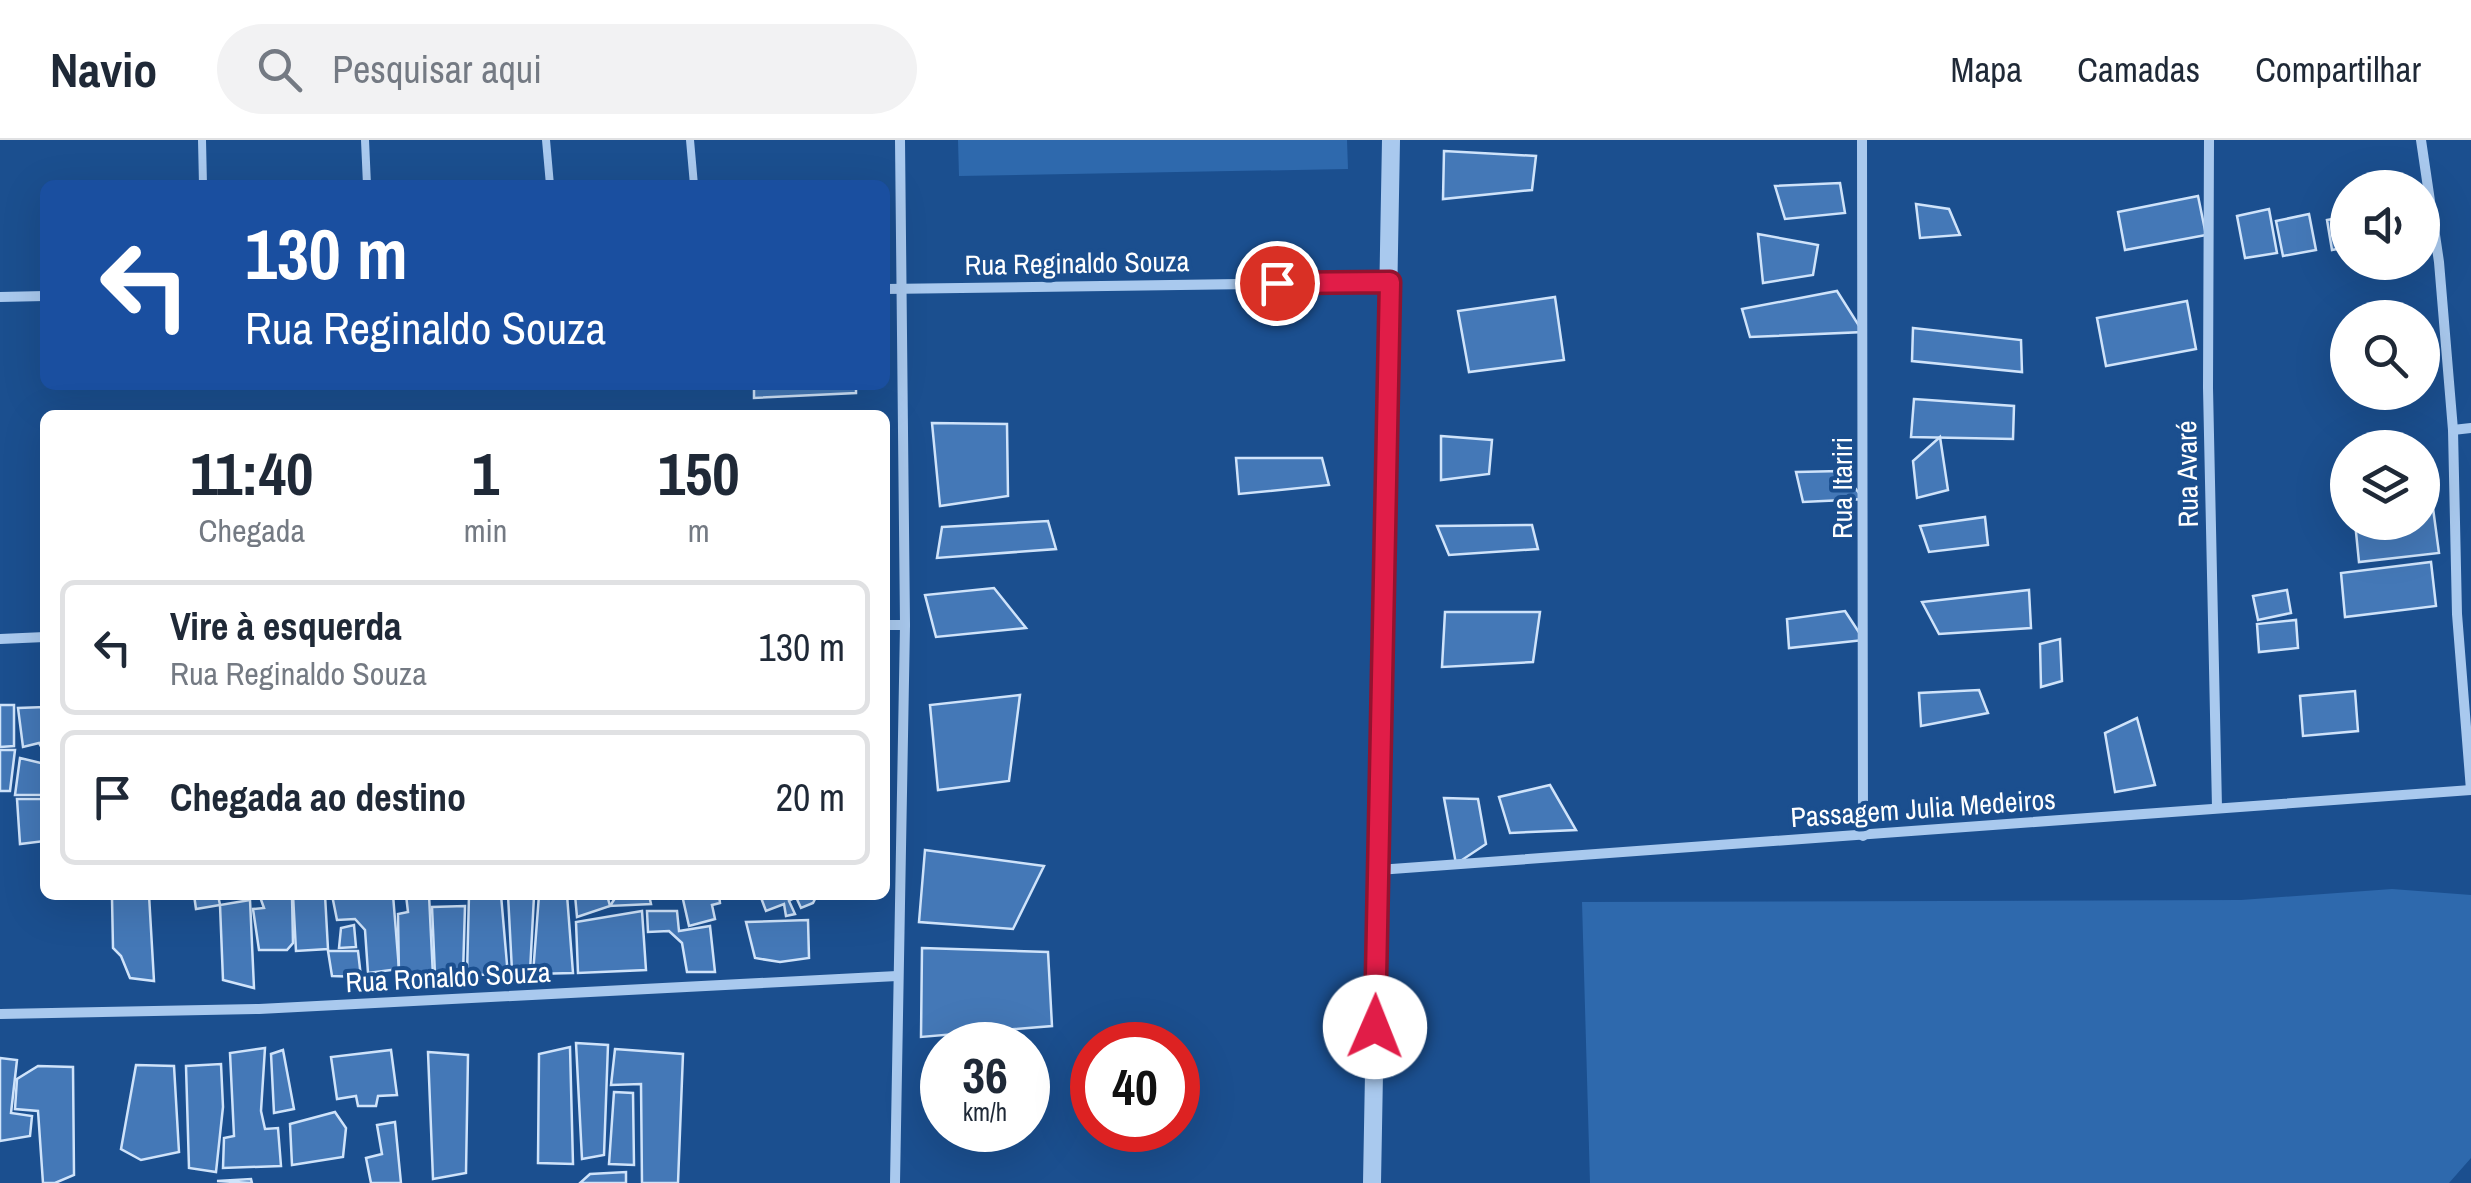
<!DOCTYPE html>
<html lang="pt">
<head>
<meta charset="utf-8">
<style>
	body { margin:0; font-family:"Archivo Narrow",sans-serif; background:#f2f2f3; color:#1f2937; height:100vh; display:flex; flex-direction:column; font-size:38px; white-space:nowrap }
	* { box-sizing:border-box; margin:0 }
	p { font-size:32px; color:#747a83 }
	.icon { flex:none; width:55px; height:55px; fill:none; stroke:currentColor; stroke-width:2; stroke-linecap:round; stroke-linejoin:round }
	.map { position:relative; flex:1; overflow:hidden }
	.sheet { position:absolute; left:40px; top:270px; width:850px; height:490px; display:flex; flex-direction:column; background:#fff; border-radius:15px; box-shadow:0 10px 40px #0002 }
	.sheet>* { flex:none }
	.top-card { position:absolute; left:40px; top:40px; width:850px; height:210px; border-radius:15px; box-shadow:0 10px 40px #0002; background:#1a4fa0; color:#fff; overflow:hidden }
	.buttons { position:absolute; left:2330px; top:30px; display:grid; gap:20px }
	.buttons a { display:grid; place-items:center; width:110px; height:110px; border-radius:50%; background:#fff; box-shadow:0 10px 40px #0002; font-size:50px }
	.speed { position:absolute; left:920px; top:882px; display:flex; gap:20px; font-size:50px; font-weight:700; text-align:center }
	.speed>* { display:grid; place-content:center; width:130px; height:130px; border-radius:50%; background:#fff; box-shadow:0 10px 40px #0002; line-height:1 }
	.speed small { font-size:25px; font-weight:400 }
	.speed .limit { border:15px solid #d22; background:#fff; color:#111 }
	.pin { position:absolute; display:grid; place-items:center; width:85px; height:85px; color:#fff; margin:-42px; border:5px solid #fff; border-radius:50%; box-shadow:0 2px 10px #0007 }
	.me { position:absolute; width:110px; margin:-55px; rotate:1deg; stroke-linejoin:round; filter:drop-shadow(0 0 8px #0008) }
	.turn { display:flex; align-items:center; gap:35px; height:210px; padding:0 40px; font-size:45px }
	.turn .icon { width:130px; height:130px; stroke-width:2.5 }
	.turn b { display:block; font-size:70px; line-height:85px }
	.eta { display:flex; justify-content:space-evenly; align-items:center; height:170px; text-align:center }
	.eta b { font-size:60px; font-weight:800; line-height:70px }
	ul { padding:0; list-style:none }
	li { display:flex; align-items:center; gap:30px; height:135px; margin:0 20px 15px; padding:0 20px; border:5px solid #e0e1e3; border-radius:15px }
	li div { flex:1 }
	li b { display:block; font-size:38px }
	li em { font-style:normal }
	header { display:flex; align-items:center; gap:60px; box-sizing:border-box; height:140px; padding:0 50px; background:#fff; border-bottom:2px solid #e0e1e3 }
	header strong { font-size:48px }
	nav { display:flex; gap:55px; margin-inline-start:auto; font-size:35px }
	.search { width:700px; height:90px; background:#f2f2f3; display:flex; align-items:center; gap:25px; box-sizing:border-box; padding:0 35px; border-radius:55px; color:#747a83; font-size:38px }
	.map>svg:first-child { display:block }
	.green { fill:#2e69ad }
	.building { fill:#4478b7; stroke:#cfe3fa; stroke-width:2.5 }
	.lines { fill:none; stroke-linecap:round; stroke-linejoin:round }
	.service { stroke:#a9c9ee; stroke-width:8 }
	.minor { stroke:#a9c9ee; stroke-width:10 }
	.tertiary { stroke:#a9c9ee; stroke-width:18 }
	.route-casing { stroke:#92132f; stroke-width:25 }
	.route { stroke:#e11d48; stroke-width:18 }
	.labels { text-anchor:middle; stroke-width:8; stroke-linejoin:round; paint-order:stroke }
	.street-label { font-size:28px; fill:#fff; stroke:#1b4f8f }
</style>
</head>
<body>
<header>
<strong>Navio</strong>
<div class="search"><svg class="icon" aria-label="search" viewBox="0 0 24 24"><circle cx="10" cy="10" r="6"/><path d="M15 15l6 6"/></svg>Pesquisar aqui</div>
<nav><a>Mapa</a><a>Camadas</a><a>Compartilhar</a></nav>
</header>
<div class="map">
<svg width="2471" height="1043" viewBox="0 0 2471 1043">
	<rect width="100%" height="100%" fill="#1b4f8f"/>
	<!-- green -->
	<g class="green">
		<path d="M958,0H1347L1348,29L959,36Z"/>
		<path d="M2392,749L2471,755V1018L2449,1043H1590L1582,762L2241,760Z"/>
	</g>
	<!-- building -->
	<g class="building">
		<path d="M1444,11L1536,16L1532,50L1443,59Z"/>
		<path d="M1840,43L1845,73L1785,79L1775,46Z"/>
		<path d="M2198,56L2206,95L2125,110L2118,72Z"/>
		<path d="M1916,64L1949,69L1960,95L1920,98Z"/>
		<path d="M2269,69L2277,113L2245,118L2237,76Z"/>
		<path d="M2309,74L2316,110L2283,116L2276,81Z"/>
		<path d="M2348,76V107L2332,110L2327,80Z"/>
		<path d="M1758,94L1818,105L1813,135L1763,143Z"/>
		<path d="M1837,151L1863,192L1750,197L1742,169Z"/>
		<path d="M1555,157L1564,220L1469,232L1458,171Z"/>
		<path d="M2187,161L2196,209L2106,226L2097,178Z"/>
		<path d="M1913,188L2021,200L2022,232L1912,221Z"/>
		<path d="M754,245H856V253L754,258Z"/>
		<path d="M1914,259L2014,266L2013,299L1911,297Z"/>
		<path d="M932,283L1007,284L1008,356L940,366Z"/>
		<path d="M1441,296L1492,300L1489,334L1441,340Z"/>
		<path d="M1940,297L1948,350L1917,358L1913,321Z"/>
		<path d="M1236,318H1322L1329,345L1239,354Z"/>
		<path d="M1841,331L1864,359L1803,362L1796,332Z"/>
		<path d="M2433,368L2439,413L2359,422L2355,382H2422V369Z"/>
		<path d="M1985,377L1988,405L1929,412L1920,386Z"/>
		<path d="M1048,381L1056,409L937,418L942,387Z"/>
		<path d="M1532,385L1538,409L1449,415L1437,386Z"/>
		<path d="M2431,422L2436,466L2345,477L2341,433Z"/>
		<path d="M994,448L1026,488L936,497L925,455Z"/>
		<path d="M2029,450L2031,488L1939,494L1922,462Z"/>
		<path d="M2287,450L2291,473L2258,480L2253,456Z"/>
		<path d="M1845,471L1864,500L1789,508L1787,479Z"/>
		<path d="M1445,472H1540L1533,522L1442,527Z"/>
		<path d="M2296,480L2298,508L2259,512L2257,484Z"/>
		<path d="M2060,499L2062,541L2041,547L2040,504Z"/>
		<path d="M1979,550L1988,573L1921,586L1919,553Z"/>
		<path d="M2355,551L2358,591L2303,596L2300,556Z"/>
		<path d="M1020,555L1009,641L938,650L930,565Z"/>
		<path d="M0,565H14V606L0,607Z"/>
		<path d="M45,567V613L39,603L23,607L18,568Z"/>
		<path d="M2137,578L2155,645L2115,652L2105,593Z"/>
		<path d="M0,610H15L10,651H0Z"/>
		<path d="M20,618L45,624V655H15Z"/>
		<path d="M1550,645L1576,690L1510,693L1499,657Z"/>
		<path d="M1444,658L1478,659L1486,704L1456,724Z"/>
		<path d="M17,659H45V701L20,704Z"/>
		<path d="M925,710L1044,726L1013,789L919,782Z"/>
		<path d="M131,755H149L154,841L130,838L121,816L113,808L112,758Z"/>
		<path d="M194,755H218L220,765L196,769Z"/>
		<path d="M268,755H292L293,803L287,810H259L253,769L264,768L260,757Z"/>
		<path d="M293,755H325L328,809L296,811Z"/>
		<path d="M332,755H393L399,829L368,833L365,790L355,779L337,780Z"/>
		<path d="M406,755H429L433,836H399L398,774L408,772Z"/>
		<path d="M469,755H501L508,836L467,834Z"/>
		<path d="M508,755L534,756L530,832L512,831Z"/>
		<path d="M539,755H567L573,833L533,834Z"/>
		<path d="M575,755H607L610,766L577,777Z"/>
		<path d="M649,755L651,764L610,766L617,755Z"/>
		<path d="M682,755H719L720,763L712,765L715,779L689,786Z"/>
		<path d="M760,755H817L813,763L801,768L796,757L789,761L795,774L786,776L784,764L766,771Z"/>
		<path d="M250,760L254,848L223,840L220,765Z"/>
		<path d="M465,766L463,834L435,835L432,767Z"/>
		<path d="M642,771L646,830L578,833L576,782Z"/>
		<path d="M647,771H677L679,791L710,786L715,832H687L682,803L669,791L648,792Z"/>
		<path d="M808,780L809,818L780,822L755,818L746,782Z"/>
		<path d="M354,785L356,807L339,808L341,788Z"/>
		<path d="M922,808L1048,812L1052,886L921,897Z"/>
		<path d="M328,811H358L361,837L332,836Z"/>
		<path d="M576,903L608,905L604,1015L582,1019Z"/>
		<path d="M570,907L573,1024L538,1023L539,914Z"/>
		<path d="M265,908L261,971L265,989L278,988L281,1026L223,1028L224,998L234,996L230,913Z"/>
		<path d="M615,909L683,914L678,1043H642L641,944L611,945Z"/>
		<path d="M283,910L294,969L274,973L271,914Z"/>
		<path d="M391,910L397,955L378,956L376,966H358L356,956L337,959L331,917Z"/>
		<path d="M428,912L468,915L466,1033L433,1039Z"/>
		<path d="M0,918L17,920L11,973L32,976L30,996L0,1001Z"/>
		<path d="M221,924L223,967L216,1032L189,1028L186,926Z"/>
		<path d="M136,925L174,926L179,1012L141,1020L121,1009Z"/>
		<path d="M38,926L73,927L74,1035L55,1043H43L38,971L15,969L17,939Z"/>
		<path d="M614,952L633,953L634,1025L609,1024Z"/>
		<path d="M335,972L346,988L343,1017L292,1025L290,984Z"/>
		<path d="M395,982L401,1043H371L366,1018L382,1014L377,985Z"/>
		<path d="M626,1032V1043H580L590,1034Z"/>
		<path d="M251,1039L252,1043L217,1041Z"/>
	</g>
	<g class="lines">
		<!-- service -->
		<g class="service">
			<path d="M202,0L203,45"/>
			<path d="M365,0L367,45"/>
			<path d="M546,0L550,45"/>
			<path d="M690,0L694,45"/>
		</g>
		<!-- minor -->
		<g class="minor">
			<path d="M1862,0L1863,696"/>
			<path d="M2209,0L2208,248L2217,668"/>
			<path d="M2421,0L2439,122L2453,290L2457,474L2471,650"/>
			<path d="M885,149L1389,142"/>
			<path d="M0,157L45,156"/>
			<path d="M2453,290L2471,288"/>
			<path d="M885,485H905"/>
			<path d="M0,499L45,497"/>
			<path d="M1378,730L2471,650"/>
			<path d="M0,874L259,869L897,836"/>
			<path d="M895,1043L905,485L900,0"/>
		</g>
		<!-- tertiary -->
		<path class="tertiary" d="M1372,1043L1391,0"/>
	</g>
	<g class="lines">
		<defs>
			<path id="route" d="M1277,143L1390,142L1375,887"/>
		</defs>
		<!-- route casing -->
		<use href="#route" class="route-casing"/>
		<!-- route -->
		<use href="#route" class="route"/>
	</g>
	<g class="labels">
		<!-- street labels -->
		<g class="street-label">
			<text transform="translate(1077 123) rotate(-1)" y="10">Rua Reginaldo Souza</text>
			<text transform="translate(2187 334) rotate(-91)" y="10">Rua Avaré</text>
			<text transform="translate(1842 348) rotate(-90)" y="10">Rua Itariri</text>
			<text transform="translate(1923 668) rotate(-4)" y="10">Passagem Julia Medeiros</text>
			<text transform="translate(448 837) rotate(-3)" y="10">Rua Ronaldo Souza</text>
		</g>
	</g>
</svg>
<div class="buttons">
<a><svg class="icon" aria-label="sound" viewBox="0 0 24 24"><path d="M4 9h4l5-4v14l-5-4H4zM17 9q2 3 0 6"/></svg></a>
<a><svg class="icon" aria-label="search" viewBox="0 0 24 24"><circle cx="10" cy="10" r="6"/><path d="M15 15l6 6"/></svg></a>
<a><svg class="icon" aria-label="layers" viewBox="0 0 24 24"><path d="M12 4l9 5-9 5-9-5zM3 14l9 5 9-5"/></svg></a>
</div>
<div class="speed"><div>36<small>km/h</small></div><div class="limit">40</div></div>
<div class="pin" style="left:1277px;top:143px;background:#d93025"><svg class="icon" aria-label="arrive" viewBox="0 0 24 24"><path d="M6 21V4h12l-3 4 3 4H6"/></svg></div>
<svg class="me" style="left:1375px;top:887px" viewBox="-20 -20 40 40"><circle r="19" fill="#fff"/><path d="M0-13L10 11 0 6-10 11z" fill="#e11d48"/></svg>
<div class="top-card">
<div class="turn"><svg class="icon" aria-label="left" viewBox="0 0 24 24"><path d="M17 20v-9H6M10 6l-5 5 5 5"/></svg><div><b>130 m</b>Rua Reginaldo Souza</div></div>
</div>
<section class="sheet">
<div class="eta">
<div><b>11:40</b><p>Chegada</p></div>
<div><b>1</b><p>min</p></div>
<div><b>150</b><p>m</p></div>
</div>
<ul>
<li><svg class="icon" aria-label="left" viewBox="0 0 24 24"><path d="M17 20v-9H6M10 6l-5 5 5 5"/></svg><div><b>Vire à esquerda</b><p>Rua Reginaldo Souza</p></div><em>130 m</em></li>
<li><svg class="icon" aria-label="arrive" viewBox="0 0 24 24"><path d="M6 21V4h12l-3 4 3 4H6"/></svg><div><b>Chegada ao destino</b></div><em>20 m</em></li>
</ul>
</section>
</div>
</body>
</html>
